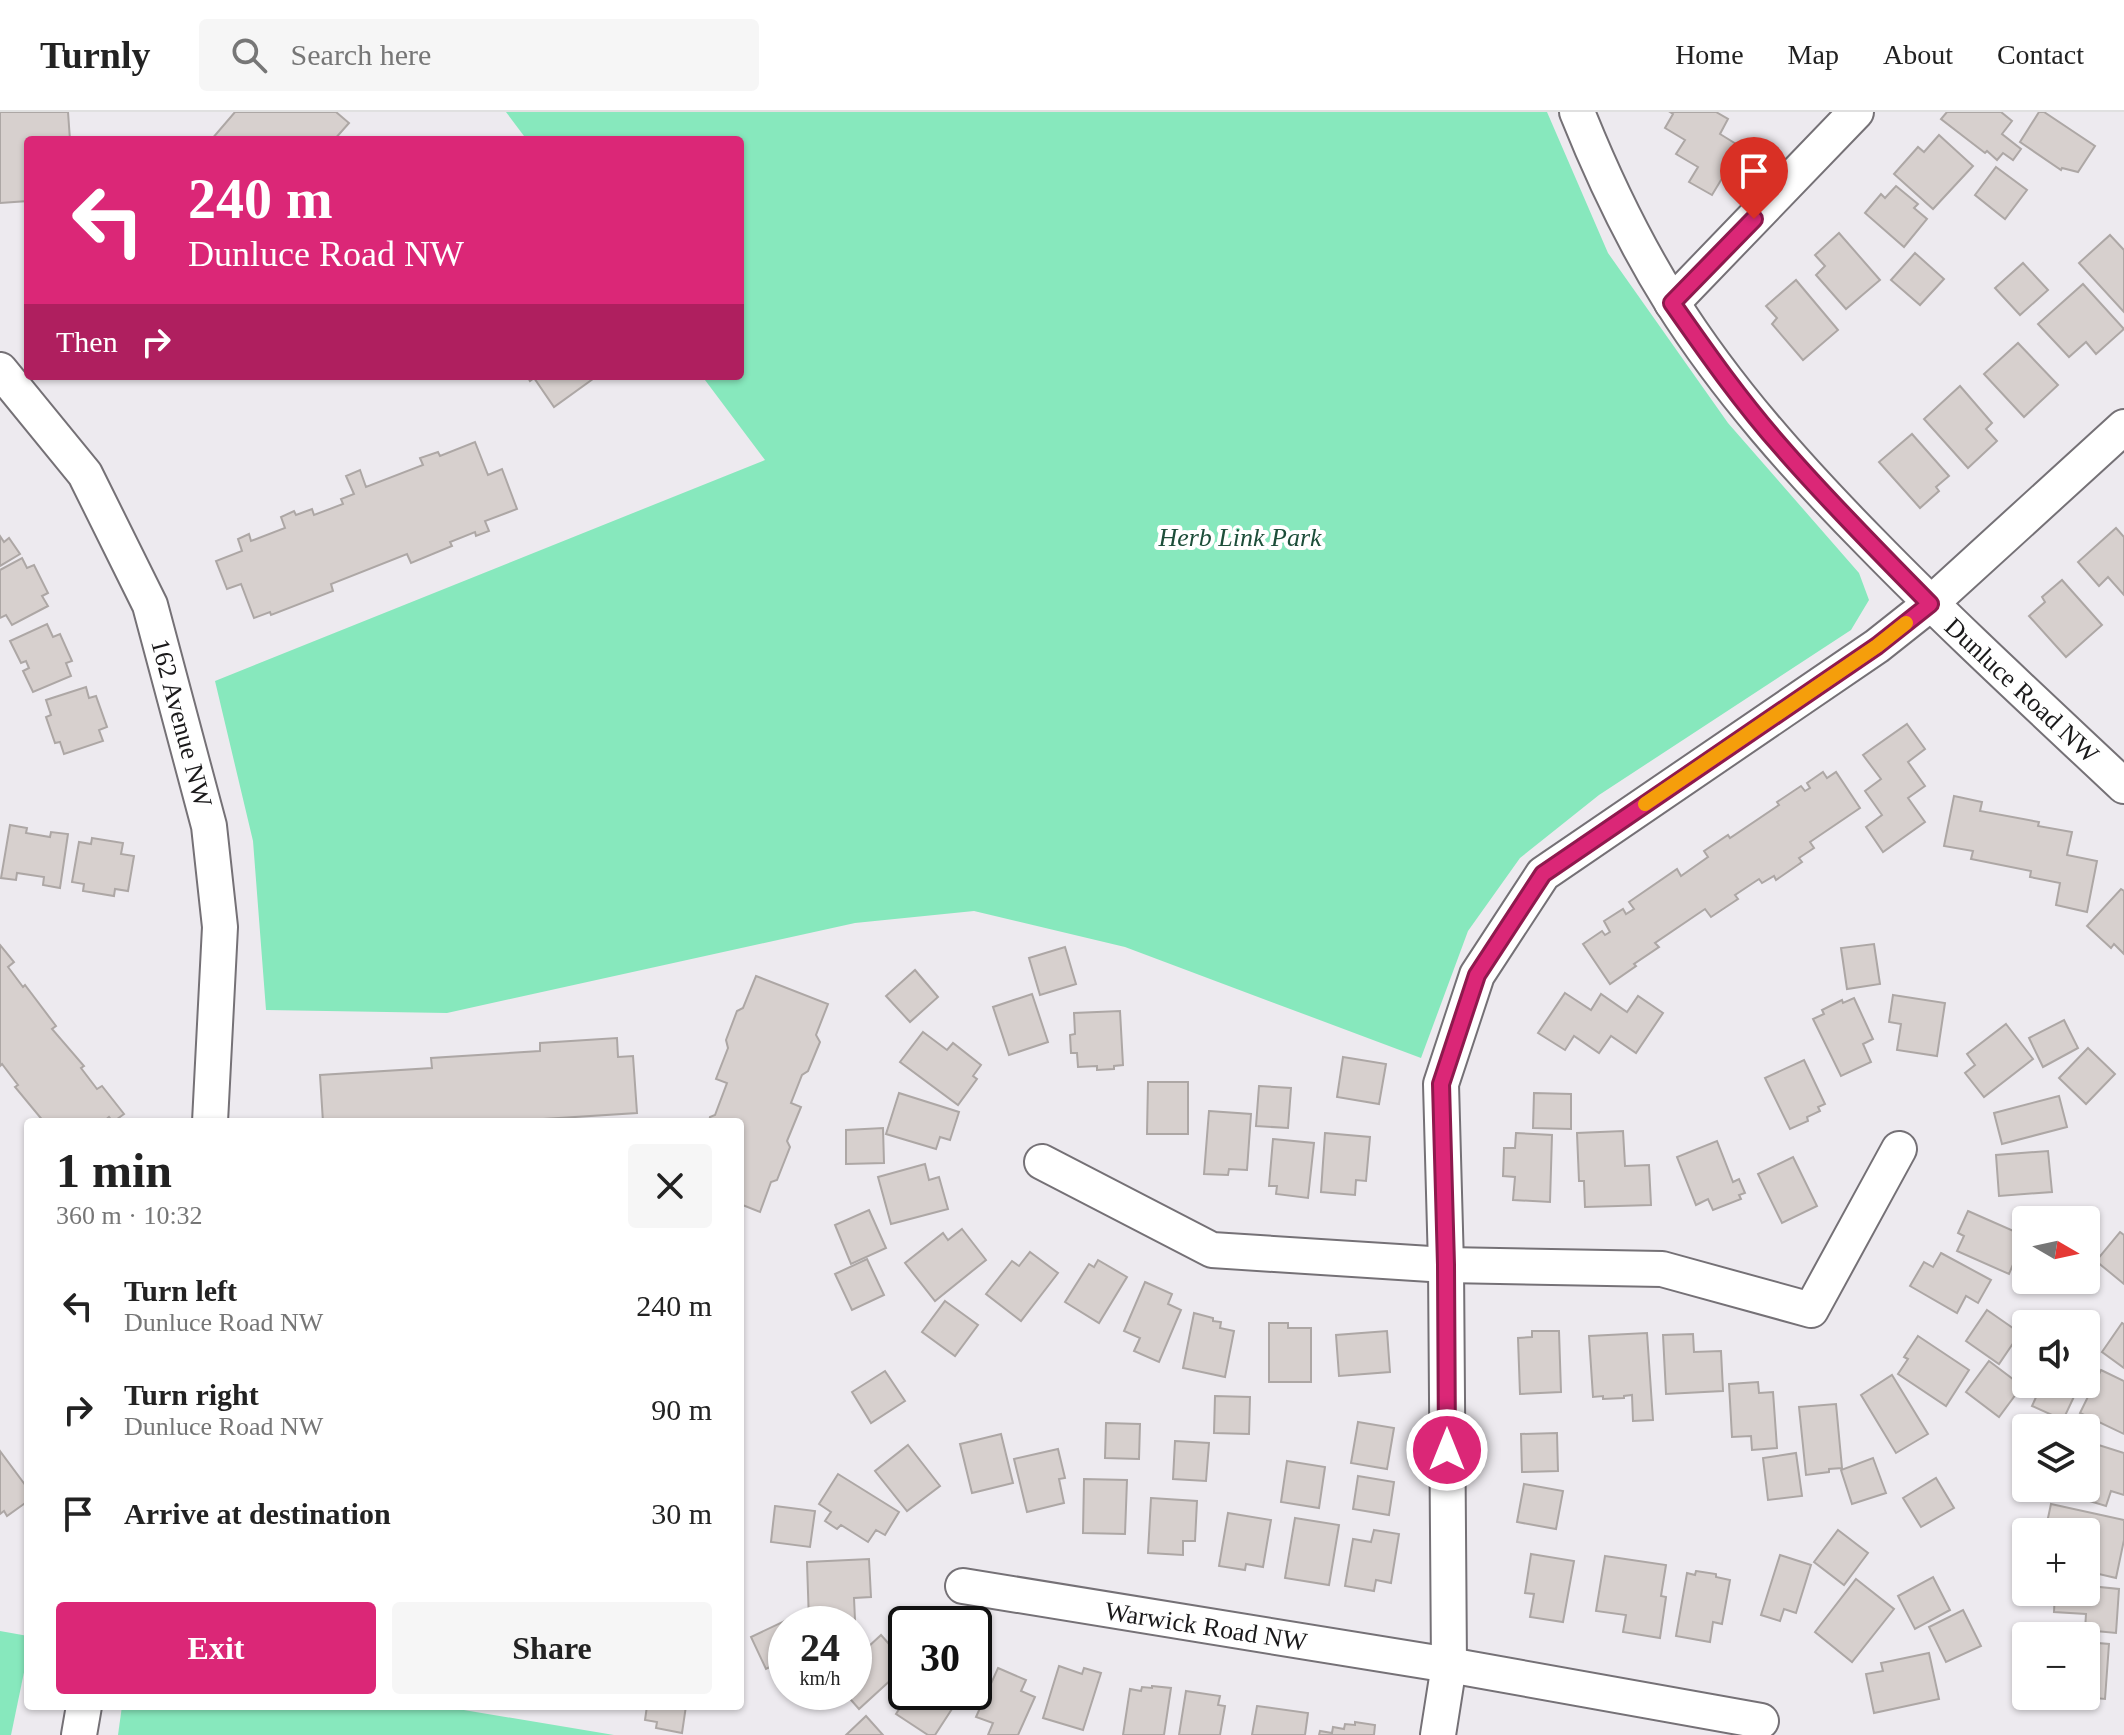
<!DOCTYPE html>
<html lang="en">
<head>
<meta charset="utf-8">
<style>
	body { margin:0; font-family:Georgia,serif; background:#f6f6f6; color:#222; height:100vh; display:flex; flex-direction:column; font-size:30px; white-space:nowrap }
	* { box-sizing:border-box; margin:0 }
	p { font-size:26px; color:#767676 }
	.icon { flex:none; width:44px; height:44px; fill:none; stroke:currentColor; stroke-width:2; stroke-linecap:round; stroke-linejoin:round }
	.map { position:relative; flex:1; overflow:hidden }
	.side { position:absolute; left:24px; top:1006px; width:720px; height:592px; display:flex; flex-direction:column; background:#fff; border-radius:8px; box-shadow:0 2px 6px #0004 }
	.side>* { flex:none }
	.guide { position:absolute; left:24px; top:24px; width:720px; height:244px; border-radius:8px; box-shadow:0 2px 6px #0004; background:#db2777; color:#fff; overflow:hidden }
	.needle { width:52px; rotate:99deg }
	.tools { position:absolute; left:2012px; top:1094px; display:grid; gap:16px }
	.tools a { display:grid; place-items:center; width:88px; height:88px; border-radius:8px; background:#fff; box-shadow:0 2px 6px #0004; font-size:40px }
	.speed { position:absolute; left:768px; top:1494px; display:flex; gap:16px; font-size:40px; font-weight:700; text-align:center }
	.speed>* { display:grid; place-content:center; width:104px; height:104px; border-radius:50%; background:#fff; box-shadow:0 2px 6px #0004; line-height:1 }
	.speed small { font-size:20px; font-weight:400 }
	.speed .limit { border:4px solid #111; border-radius:12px; background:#fff; color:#111 }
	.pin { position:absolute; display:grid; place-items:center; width:68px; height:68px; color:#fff; margin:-82px -34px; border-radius:50% 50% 50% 0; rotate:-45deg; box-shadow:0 0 8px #0007 }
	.pin .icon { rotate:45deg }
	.me { position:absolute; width:88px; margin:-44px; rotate:0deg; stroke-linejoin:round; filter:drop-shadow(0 0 6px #0008) }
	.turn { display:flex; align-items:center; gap:28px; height:168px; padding:0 32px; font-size:36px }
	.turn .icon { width:104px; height:104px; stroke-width:2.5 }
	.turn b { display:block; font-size:56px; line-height:68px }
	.then { display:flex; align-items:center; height:76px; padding:0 32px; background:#0003; gap:16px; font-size:30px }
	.round { display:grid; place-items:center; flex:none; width:84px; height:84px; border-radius:8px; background:#f6f6f6 }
	.head { display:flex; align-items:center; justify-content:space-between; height:136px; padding:0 32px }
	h1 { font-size:48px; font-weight:700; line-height:60px }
	.button { display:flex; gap:16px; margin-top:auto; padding:16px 32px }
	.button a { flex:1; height:92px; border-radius:8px; background:#db2777; color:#fff; font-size:32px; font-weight:700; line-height:92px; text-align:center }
	.button a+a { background:#f6f6f6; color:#222 }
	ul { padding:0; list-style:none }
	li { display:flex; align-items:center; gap:24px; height:104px; padding:0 32px }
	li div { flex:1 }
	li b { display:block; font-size:30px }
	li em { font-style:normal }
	header { display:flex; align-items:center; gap:48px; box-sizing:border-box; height:112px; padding:0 40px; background:#fff; border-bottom:2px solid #e0e0e0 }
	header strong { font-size:38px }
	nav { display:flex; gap:44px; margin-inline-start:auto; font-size:28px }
	.search { width:560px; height:72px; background:#f6f6f6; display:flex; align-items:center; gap:20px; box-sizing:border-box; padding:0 28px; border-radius:8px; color:#767676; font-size:30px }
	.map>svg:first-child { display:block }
	.green { fill:#87e8bd }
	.building { fill:#d7d0ce; stroke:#ada7a5; stroke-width:2 }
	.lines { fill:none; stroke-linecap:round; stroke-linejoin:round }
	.minor-casing { stroke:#757176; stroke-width:38 }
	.minor { stroke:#fff; stroke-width:34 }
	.route-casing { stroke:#8e194d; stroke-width:20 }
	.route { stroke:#db2777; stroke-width:14 }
	.slow { stroke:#f59e0b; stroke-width:14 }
	.labels { text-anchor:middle; stroke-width:8; stroke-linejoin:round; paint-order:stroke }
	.park-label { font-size:26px; font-style:italic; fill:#1d4e3a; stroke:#fff }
	.street-label { font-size:26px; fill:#1a191a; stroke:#fff }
</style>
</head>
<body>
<header>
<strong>Turnly</strong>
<div class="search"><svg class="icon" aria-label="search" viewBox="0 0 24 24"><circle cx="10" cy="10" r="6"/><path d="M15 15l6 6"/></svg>Search here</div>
<nav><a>Home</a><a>Map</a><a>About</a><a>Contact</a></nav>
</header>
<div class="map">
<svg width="2124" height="1623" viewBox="0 0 2124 1623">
	<rect width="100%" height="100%" fill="#edeaef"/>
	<!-- green -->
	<g class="green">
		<path d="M506,0H1547L1608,141L1728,311L1859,461L1869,488L1851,518L1599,683L1520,746L1468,819L1421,946L1125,835L974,799L855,811L447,901L266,898L253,729L215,569L765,348L702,264H740V28H527Z"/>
		<path d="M0,1519L28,1524V1541L11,1623H0Z"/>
		<path d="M122,1594H440L614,1623H118Z"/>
	</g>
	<!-- building -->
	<g class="building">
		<path d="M0,0H68L70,28H28V89L0,91Z"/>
		<path d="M235,0H336L349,11L334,28H211Z"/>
		<path d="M1670,0H1716L1728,7L1720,22L1741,35L1712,83L1689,70L1698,55L1676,42L1685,28L1665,16L1673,2Z"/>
		<path d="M1947,0H2001L2012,9L2002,22L2021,37L2013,48L2003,41L1997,48L1987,39L1985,41L1941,7Z"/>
		<path d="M2039,0H2044L2095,34L2078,60L2062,56L2061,58L2020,30Z"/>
		<path d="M1939,23L1973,54L1933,97L1894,62L1918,35L1924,40Z"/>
		<path d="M1996,55L2027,78L2005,107L1975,83Z"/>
		<path d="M1896,74L1918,92L1914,96L1927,107L1904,135L1865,101L1881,82L1885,86Z"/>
		<path d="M1839,121L1880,168L1846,197L1816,163L1825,154L1815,143Z"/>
		<path d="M2110,123L2124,138V200L2079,151Z"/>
		<path d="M1915,141L1944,167L1920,193L1891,168Z"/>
		<path d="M2023,151L2048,178L2020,203L1995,176Z"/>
		<path d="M1796,168L1838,218L1803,248L1772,212L1777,206L1766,194Z"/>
		<path d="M2083,172L2124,217L2096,242L2086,230L2069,245L2038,212Z"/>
		<path d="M2018,231L2058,273L2024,305L1984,262Z"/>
		<path d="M527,264H597L554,295L534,266L530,269Z"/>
		<path d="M1960,274L1992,311L1986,317L1997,329L1968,356L1924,307Z"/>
		<path d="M1912,322L1949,364L1936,375L1939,379L1920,396L1879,350Z"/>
		<path d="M475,330L488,363L502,357L517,397L485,409L489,419L476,424L475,420L450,430L452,434L411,451L407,442L331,472L333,479L271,503L270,500L254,506L241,472L227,477L216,449L242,439L238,427L249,422L251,429L285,416L281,405L294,399L296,403L312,397L314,403L343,392L341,387L354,382L346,364L360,358L366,375L423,353L420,346L438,340L440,344Z"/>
		<path d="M2116,416L2124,425V483L2108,465L2099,474L2078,450Z"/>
		<path d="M0,424L4,430L9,426L20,442L0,454Z"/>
		<path d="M22,446L27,456L34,453L48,481L42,484L48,494L12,513L6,503L0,506V458Z"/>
		<path d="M2062,468L2102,513L2066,545L2029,504L2045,490L2042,485Z"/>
		<path d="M47,512L53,525L60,522L72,549L66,551L71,564L33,580L23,559L29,556L26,549L21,551L10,529Z"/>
		<path d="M86,575L89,586L96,584L107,615L99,618L103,629L64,642L60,630L55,631L46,605L51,603L46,588Z"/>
		<path d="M1907,612L1925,637L1908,650L1925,674L1908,686L1925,710L1883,740L1866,715L1882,703L1865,679L1881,667L1863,643Z"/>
		<path d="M1823,660L1827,666L1836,660L1860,696L1810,730L1814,736L1799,746L1802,750L1776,768L1774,764L1762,771L1759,767L1735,783L1738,787L1711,805L1705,797L1655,831L1659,835L1634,852L1636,854L1610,872L1583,832L1602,819L1605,823L1610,820L1604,809L1623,797L1626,802L1634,797L1629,790L1677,757L1681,764L1708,745L1704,739L1728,723L1730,726L1779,693L1777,690L1801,674L1805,679L1810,676L1807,671Z"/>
		<path d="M1954,684L1982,690L1980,699L2039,710L2038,714L2072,720L2067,743L2097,749L2087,800L2056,793L2060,771L2030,765L2031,759L1971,747L1973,739L1944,734Z"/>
		<path d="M10,713L27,716L26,721L50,725L51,720L68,722L60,776L43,773L44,765L17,761L16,768L1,766Z"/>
		<path d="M92,726L123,731L121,742L134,744L128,779L115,777L114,784L83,779L84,772L72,770L79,730L91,732Z"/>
		<path d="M2121,777L2124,779V842L2114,832L2111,836L2087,814Z"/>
		<path d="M1874,832L1880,872L1847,877L1841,836Z"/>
		<path d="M0,833L14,850L8,855L23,875L25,873L56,914L52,917L84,954L81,956L97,977L102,974L124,1002L113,1010L109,1005L103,1010H44L15,975L18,973L2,952L0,954Z"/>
		<path d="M1065,835L1076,872L1040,883L1029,846Z"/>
		<path d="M915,858L938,885L910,910L886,884Z"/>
		<path d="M756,864L828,892L816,923L820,930L808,959L802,963L791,991L801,995L787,1029L790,1035L777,1068L771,1070L760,1100L740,1092V1010H709L710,1005L715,1003L727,971L716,967L728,936L726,928L737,899L743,896Z"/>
		<path d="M1565,881L1591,898L1601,882L1627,900L1638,884L1663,901L1636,941L1611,924L1599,941L1574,924L1565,938L1538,921Z"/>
		<path d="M1032,882L1048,930L1009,943L993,895Z"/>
		<path d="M1893,883L1945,891L1937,944L1897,938L1901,912L1889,910Z"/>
		<path d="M1854,886L1873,927L1863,932L1871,950L1841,964L1813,907L1824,902L1822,898L1842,888L1843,891Z"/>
		<path d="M1120,899L1123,953L1114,954V957L1097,958V954L1078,955L1077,941H1071L1070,923L1075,922L1074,901Z"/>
		<path d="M2064,908L2078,936L2043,955L2029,926Z"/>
		<path d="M2006,912L2033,947L1984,985L1965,961L1975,953L1967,942Z"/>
		<path d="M923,920L947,938L953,931L981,953L973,964L977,967L958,993L900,950Z"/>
		<path d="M617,926L618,945L633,944L637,1001L544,1007V1010H323L320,963L432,956L431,946L540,939V931Z"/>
		<path d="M2088,936L2115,962L2086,992L2059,966Z"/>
		<path d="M1343,945L1386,952L1379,992L1337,985Z"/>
		<path d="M1804,948L1825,992L1818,995L1820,999L1807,1005L1808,1009L1790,1017L1765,966Z"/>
		<path d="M1148,970H1188V1022H1147Z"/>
		<path d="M1259,974L1291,976L1288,1016L1256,1014Z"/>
		<path d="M899,981L959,1000L950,1028L940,1025L936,1037L886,1022Z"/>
		<path d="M1534,981L1571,982V1017L1533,1016Z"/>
		<path d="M2059,984L2067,1015L2002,1032L1994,1001Z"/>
		<path d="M1209,999L1251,1002L1247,1058L1229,1057L1228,1063L1204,1062Z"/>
		<path d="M883,1016L884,1051L846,1052V1018Z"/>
		<path d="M1623,1019L1625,1054L1649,1053L1651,1093L1585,1095L1584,1069H1579L1577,1021Z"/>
		<path d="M1325,1021L1370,1025L1366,1069L1356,1068L1355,1083L1321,1080Z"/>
		<path d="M1516,1021L1552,1023L1550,1090L1513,1088L1515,1065L1503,1064L1504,1036H1515Z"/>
		<path d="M1273,1027L1314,1031L1308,1086L1276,1082L1277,1074H1269Z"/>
		<path d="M1717,1029L1733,1070L1739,1067L1745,1081L1739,1083L1741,1087L1713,1098L1708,1087L1696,1093L1677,1045Z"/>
		<path d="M2048,1039L2052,1080L1999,1084L1996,1043Z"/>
		<path d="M1793,1045L1817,1094L1782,1111L1758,1062Z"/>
		<path d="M925,1052L929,1068L939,1065L948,1097L891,1112L878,1065Z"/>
		<path d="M869,1098L886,1136L851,1152L835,1113Z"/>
		<path d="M1968,1099L2025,1124L2009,1162L1957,1139L1964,1124L1958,1121Z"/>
		<path d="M962,1117L986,1148L935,1189L905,1151L943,1121L948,1128Z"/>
		<path d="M2120,1120L2124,1123V1172L2096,1149Z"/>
		<path d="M1030,1140L1058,1161L1021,1209L986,1182L1012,1149L1019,1154Z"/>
		<path d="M1941,1141L1991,1168L1978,1191L1966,1184L1957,1201L1910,1174L1924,1150L1933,1155Z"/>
		<path d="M867,1147L884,1183L852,1198L835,1162Z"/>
		<path d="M1098,1148L1127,1165L1099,1211L1065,1190L1089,1152L1094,1155Z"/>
		<path d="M1145,1170L1172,1182L1168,1192L1181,1198L1159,1250L1134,1239L1140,1226L1124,1219Z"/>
		<path d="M945,1189L978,1213L955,1244L922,1220Z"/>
		<path d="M1987,1198L2020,1221L1999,1252L1966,1229Z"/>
		<path d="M1194,1201L1213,1206V1209L1221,1210L1220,1216L1234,1219L1225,1265L1183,1256Z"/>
		<path d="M1269,1211H1288V1216H1311V1270H1269Z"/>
		<path d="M2122,1211L2124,1212V1256L2102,1240Z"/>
		<path d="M1387,1219L1390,1260L1339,1264L1336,1223Z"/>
		<path d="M1532,1219H1559L1561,1280L1520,1282L1518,1226L1532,1225Z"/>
		<path d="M1647,1221L1653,1308L1633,1309L1632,1283L1624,1284V1286L1603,1287V1284L1593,1285L1589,1224Z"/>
		<path d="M1693,1222L1694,1240L1721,1239L1723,1279L1666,1282L1663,1223Z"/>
		<path d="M1918,1224L1969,1258L1946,1294L1898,1262L1908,1247L1904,1245Z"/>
		<path d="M1989,1249L2022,1274L1999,1305L1966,1280Z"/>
		<path d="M2101,1258L2124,1269V1322L2080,1301Z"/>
		<path d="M885,1259L905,1289L871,1311L852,1280Z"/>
		<path d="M1892,1263L1928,1322L1896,1341L1861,1283Z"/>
		<path d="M1758,1270L1759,1281L1773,1280L1777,1336L1752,1338L1751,1324L1732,1325L1729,1272Z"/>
		<path d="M2042,1272H2074L2079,1274L2063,1308L2032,1294Z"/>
		<path d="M1215,1284L1250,1285L1249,1322L1214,1321Z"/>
		<path d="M1836,1292L1842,1356L1829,1357V1360L1806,1363L1799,1295Z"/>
		<path d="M1358,1310L1394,1316L1387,1357L1351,1351Z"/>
		<path d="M1106,1311L1140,1312L1139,1347L1105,1346Z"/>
		<path d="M1557,1321L1558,1359L1522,1360L1521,1322Z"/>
		<path d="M1001,1322L1013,1371L972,1381L960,1332Z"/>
		<path d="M1175,1329L1209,1331L1206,1369L1173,1367Z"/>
		<path d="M2086,1329L2124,1341V1383L2111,1379L2106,1394L2047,1376H2086Z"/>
		<path d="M908,1333L940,1374L907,1399L875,1359Z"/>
		<path d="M1058,1337L1065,1366L1059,1367L1064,1391L1027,1400L1014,1347Z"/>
		<path d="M0,1339L26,1374L28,1373V1389L7,1404L4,1399L0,1402Z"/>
		<path d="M1796,1341L1802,1384L1768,1388L1763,1346Z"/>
		<path d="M1873,1346L1886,1381L1852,1392L1841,1358Z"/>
		<path d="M1287,1349L1325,1355L1319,1396L1281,1390Z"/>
		<path d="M838,1362L899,1400L885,1423L876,1418L868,1430L841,1413L837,1417L825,1409L831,1400L819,1392Z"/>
		<path d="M1358,1364L1394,1370L1389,1403L1353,1397Z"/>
		<path d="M1936,1366L1954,1396L1921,1415L1903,1386Z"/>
		<path d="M1084,1367L1127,1368L1125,1422L1083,1421Z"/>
		<path d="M1524,1372L1563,1379L1556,1417L1517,1410Z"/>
		<path d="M1151,1386L1197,1389L1195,1429H1183V1443L1148,1441Z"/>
		<path d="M2051,1392L2124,1408V1428L2116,1466L2086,1459V1420H2045Z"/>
		<path d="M775,1394L815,1399L810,1435L771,1430Z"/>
		<path d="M1228,1401L1271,1408L1263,1455L1246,1452L1245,1458L1219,1454Z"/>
		<path d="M1295,1406L1339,1413L1329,1473L1285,1466Z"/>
		<path d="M1374,1418L1399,1422L1391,1471L1376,1468L1374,1479L1345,1474L1353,1427L1371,1430Z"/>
		<path d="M1838,1418L1868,1441L1844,1473L1814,1450Z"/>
		<path d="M1531,1442L1574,1449L1563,1510L1530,1505L1534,1482L1525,1481Z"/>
		<path d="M1780,1443L1811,1453L1796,1501L1784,1497L1780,1509L1761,1503Z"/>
		<path d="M1605,1444L1666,1453L1661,1484L1666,1485L1660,1526L1623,1520L1626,1503L1596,1499Z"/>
		<path d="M869,1447L871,1485L854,1486L855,1508L809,1510L807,1450Z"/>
		<path d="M1696,1459L1716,1462V1465L1730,1468L1722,1512L1713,1510L1710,1530L1676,1524L1687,1461L1695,1463Z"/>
		<path d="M1933,1465L1950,1498L1915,1517L1898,1484Z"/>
		<path d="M2086,1466H2090V1474L2119,1477L2116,1521L2085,1518L2086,1502L2054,1500L2055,1480H2086Z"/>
		<path d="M1856,1467L1894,1497L1852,1550L1815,1520Z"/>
		<path d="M1963,1498L1981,1534L1946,1550L1929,1515Z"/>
		<path d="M793,1505L796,1512H786V1547L766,1557L751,1525Z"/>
		<path d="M881,1523L906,1551V1554L859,1597L844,1580H854V1538L863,1530L868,1535Z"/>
		<path d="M2086,1530L2109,1532L2105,1587L2073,1584H2086Z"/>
		<path d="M1929,1541L1939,1587L1874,1601L1866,1562L1883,1559L1881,1551Z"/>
		<path d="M1059,1554L1082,1562L1084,1556L1101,1561L1083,1618L1043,1606Z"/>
		<path d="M998,1556L1026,1568L1021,1579L1035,1585L1018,1623H988L993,1611L976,1605Z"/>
		<path d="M1152,1574L1171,1576L1164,1623H1123L1130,1577L1141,1579L1142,1575L1152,1576Z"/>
		<path d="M1186,1579L1220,1584L1218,1593L1225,1594L1220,1623H1179Z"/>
		<path d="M910,1580H963L935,1623H928L896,1602Z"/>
		<path d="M647,1594H686L682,1621L656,1616L657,1610L645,1608Z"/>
		<path d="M1257,1594L1308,1601L1305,1623H1252Z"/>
		<path d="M866,1604L883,1623H846Z"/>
		<path d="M1355,1610L1375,1613L1374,1623H1319L1320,1619L1332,1621L1333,1615L1344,1617L1345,1612L1355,1613Z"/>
	</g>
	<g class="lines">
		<defs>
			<g id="minor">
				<path d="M1577,0C1603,65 1634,130 1671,189C1727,278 1798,357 1871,431C1953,515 2039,594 2124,674"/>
				<path d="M1672,191L1856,0"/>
				<path d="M0,258L85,362L150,493L209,714L220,815L210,1010"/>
				<path d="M1042,1050L1212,1138L1446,1153L1662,1157L1811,1198L1899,1037"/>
				<path d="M963,1474L1449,1553L1761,1609"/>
				<path d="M79,1623L84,1594"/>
				<path d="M1438,1623L1449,1553L1446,1153L1441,972L1477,863L1543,762L1877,534L1930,492L2124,315"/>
			</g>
		</defs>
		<!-- minor casing -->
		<use href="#minor" class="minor-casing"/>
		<!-- minor -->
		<use href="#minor" class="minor"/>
	</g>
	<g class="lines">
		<defs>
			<path id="route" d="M1447,1338L1446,1153L1441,972L1477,863L1543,762L1877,534L1930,492C1880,441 1830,391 1783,337C1742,291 1707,241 1672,191L1754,107"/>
		</defs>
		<!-- route casing -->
		<use href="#route" class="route-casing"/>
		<!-- route -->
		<use href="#route" class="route"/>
		<!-- slow -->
		<path class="slow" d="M1645,692L1877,534L1906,511"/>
	</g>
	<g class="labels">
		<!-- park labels -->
		<g class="park-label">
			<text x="1240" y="434">Herb Link Park</text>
		</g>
		<!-- street labels -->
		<g class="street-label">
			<text transform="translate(2022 578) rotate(43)" y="9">Dunluce Road NW</text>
			<text transform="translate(182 611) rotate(75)" y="9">162 Avenue NW</text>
			<text transform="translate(1206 1514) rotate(9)" y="9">Warwick Road NW</text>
		</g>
	</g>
</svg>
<div class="tools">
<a><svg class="needle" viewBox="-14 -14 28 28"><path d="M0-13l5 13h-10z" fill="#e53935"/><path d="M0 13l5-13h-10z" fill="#767676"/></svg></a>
<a><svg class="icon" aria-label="sound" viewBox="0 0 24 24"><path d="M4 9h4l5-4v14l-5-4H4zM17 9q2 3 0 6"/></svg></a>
<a><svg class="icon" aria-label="layers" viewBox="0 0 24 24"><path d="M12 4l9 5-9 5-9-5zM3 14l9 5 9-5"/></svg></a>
<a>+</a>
<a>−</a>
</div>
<div class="speed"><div>24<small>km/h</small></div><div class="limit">30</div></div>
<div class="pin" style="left:1754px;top:107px;background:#d93025"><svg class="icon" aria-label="arrive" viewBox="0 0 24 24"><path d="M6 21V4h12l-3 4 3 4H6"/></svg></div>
<svg class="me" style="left:1447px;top:1338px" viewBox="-20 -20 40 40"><circle r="17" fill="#db2777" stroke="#fff" stroke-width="3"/><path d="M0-11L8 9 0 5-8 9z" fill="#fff"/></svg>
<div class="guide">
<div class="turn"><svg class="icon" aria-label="left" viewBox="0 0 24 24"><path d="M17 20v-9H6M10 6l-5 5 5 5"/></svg><div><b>240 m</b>Dunluce Road NW</div></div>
<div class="then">Then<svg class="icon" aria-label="right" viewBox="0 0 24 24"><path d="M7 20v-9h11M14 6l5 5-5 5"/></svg></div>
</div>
<section class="side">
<div class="head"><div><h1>1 min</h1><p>360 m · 10:32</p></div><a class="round"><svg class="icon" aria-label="close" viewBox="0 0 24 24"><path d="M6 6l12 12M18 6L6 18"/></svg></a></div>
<ul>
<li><svg class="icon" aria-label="left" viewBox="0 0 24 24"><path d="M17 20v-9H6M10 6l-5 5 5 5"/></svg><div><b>Turn left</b><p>Dunluce Road NW</p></div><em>240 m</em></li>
<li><svg class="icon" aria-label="right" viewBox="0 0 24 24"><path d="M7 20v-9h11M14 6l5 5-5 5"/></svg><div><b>Turn right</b><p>Dunluce Road NW</p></div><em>90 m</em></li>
<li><svg class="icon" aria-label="arrive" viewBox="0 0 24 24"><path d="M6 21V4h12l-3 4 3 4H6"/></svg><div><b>Arrive at destination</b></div><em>30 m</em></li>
</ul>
<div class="button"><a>Exit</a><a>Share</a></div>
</section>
</div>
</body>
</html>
